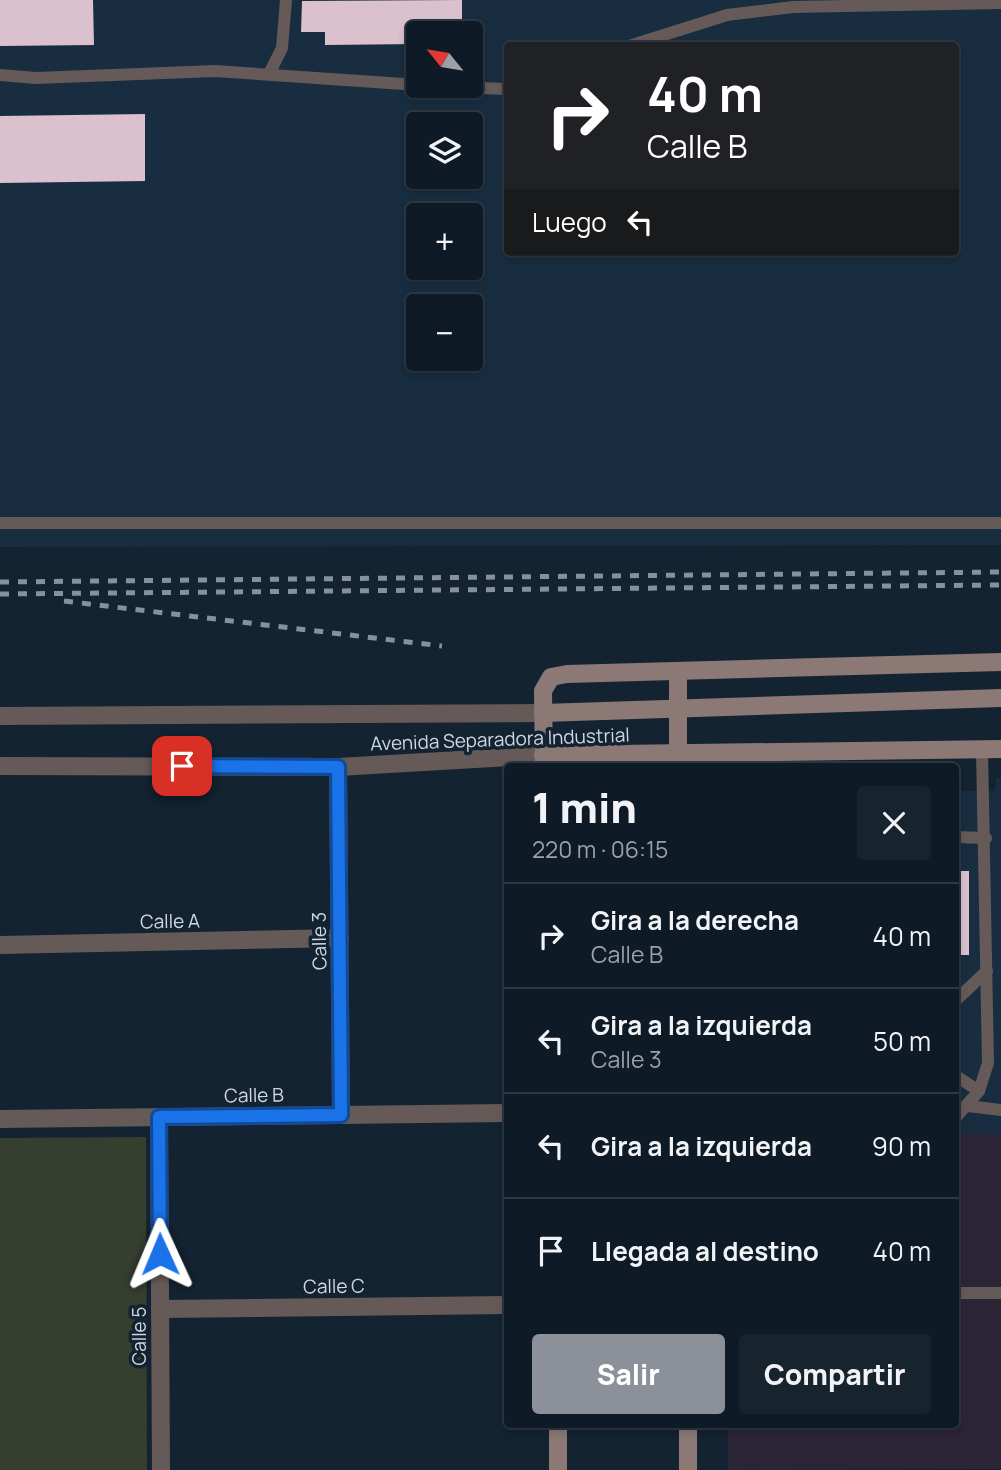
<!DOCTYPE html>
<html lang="es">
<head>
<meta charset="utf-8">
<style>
	body { margin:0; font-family:Manrope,sans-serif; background:#17232d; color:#f1f3f6; height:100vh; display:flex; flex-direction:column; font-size:26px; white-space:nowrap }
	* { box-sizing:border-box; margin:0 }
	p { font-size:23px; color:#9ba1a7 }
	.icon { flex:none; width:38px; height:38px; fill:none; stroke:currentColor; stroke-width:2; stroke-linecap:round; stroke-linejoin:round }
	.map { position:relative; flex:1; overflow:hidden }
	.panel { position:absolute; left:504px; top:763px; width:455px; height:665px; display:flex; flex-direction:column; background:#0e1a25; border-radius:7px; box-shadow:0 4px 10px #0003,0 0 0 2px #2e3842 }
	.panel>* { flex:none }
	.guide { position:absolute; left:504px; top:42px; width:455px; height:214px; border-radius:7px; box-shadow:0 4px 10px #0003,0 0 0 2px #2e3842; background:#202124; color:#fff; overflow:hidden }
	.needle { width:46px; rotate:300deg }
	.fabs { position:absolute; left:406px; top:21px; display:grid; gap:14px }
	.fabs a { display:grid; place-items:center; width:77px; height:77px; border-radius:7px; background:#0e1a25; box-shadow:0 4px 10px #0003,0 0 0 2px #2e3842; font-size:35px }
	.pin { position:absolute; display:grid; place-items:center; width:60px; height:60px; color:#fff; margin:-30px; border-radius:14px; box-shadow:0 4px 10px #0006 }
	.me { position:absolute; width:77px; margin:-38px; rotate:359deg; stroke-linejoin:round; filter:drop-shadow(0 0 5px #0008) }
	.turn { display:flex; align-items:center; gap:24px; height:147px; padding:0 28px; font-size:32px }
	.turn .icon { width:91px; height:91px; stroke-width:2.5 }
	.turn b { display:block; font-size:49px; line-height:60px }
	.then { display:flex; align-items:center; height:66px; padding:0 28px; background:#0003; gap:14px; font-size:26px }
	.round { display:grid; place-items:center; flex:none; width:74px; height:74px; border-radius:7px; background:#17232d }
	.headline { display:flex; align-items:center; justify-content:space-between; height:119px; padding:0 28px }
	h1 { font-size:42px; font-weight:800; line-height:52px }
	.cta { display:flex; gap:14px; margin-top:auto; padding:14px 28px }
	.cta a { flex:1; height:80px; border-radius:7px; background:#8c9099; color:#fff; font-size:28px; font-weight:800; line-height:80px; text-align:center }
	.cta a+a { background:#17232d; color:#f1f3f6 }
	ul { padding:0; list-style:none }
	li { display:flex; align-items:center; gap:21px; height:105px; padding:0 28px; border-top:2px solid #2e3842 }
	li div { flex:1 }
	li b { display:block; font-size:26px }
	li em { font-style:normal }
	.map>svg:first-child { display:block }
	.commercial { fill:#2b2535 }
	.built { fill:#192d40; fill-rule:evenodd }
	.green { fill:#363e30 }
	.building { fill:#dbc0ce }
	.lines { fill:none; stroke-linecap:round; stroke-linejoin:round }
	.lane { stroke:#655a58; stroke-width:12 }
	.street { stroke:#655a58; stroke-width:18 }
	.secondary { stroke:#8c7976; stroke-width:18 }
	.rail { stroke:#85929d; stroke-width:5; stroke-dasharray:9 9; stroke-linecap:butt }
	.route-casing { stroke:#114b97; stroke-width:18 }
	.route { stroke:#1a73e8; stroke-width:12 }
	.labels { text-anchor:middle; stroke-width:7; stroke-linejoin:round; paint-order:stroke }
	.street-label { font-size:19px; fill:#ced8e2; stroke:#132331 }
</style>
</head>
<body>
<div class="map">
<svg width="1001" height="1470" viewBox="0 0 1001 1470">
	<rect width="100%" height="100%" fill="#132331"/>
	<!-- commercial -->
	<path class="commercial" d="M956,1134H1001V1469L728,1470V1425L956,1424Z"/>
	<!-- built -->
	<g class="built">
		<path d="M0,0H1001V545L0,547ZM418,33H471V86H418ZM508,46H956V252H508ZM418,124H471V177H418ZM418,215H471V268H418ZM418,306H471V359H418Z"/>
		<path d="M996,778H1001V1134H956V791H995Z"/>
	</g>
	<!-- green -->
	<path class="green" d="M146,1137L147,1470H0V1138Z"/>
	<!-- building -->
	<g class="building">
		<path d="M0,0H93L94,45L0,46Z"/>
		<path d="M462,0V33H418V44L325,45V32H301L302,1Z"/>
		<path d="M145,114V181L0,183V116Z"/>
		<rect x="956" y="871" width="13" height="84"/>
	</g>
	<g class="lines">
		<!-- lane -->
		<g class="lane">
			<path d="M629,46L727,15L793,7L1001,3"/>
			<path d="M269,74L282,48L286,0"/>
			<path d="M0,75L36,78L215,71L418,85"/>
			<path d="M427,86L508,89"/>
			<path d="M0,523H1001"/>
			<path d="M956,837L986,838"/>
			<path d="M956,1000L987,971"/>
			<path d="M956,1076L979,1091"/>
			<path d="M968,1106L1001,1110"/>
			<path d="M956,1117L979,1091L988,1063L982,750"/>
			<path d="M956,1293H1001"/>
		</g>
		<!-- street -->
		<g class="street">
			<path d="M0,716L543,713"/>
			<path d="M0,766L338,767L543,755"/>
			<path d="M338,767L341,1115"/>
			<path d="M0,945L340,938"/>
			<path d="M159,1117L161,1470"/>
			<path d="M0,1119L508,1113"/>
			<path d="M160,1309L508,1305"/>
		</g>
		<!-- secondary -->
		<g class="secondary">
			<path d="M678,671V766"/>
			<path d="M543,713L1001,698"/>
			<path d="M543,755L1001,749"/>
			<path d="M544,766L543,691L551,677L567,674L1001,662"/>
			<path d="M558,1424V1470"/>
			<path d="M688,1424V1470"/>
		</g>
		<!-- rail -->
		<g class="rail">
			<path d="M0,582L1001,572"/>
			<path d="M0,594L1001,585"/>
			<path d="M64,601L442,646"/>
		</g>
	</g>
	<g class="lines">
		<defs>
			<path id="route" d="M160,1254L159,1117L341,1115L338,767L182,766"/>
		</defs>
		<!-- route casing -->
		<use href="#route" class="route-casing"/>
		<!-- route -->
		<use href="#route" class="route"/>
	</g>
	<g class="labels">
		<!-- street labels -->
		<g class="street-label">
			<text transform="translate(500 739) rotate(-2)" y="7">Avenida Separadora Industrial</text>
			<text transform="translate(170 921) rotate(-1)" y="7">Calle A</text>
			<text transform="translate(319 941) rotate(-91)" y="7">Calle 3</text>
			<text transform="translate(254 1095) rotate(-1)" y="7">Calle B</text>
			<text transform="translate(334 1286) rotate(-1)" y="7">Calle C</text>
			<text transform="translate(139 1336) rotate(-90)" y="7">Calle 5</text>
		</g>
	</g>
</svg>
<div class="fabs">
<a><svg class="needle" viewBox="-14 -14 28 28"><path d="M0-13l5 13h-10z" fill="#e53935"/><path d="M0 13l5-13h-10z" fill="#9ba1a7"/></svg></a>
<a><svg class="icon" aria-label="layers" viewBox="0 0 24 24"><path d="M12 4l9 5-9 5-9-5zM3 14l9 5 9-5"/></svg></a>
<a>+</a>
<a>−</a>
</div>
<div class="pin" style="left:182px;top:766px;background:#d93025"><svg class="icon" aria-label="arrive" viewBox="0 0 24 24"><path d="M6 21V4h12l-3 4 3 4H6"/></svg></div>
<svg class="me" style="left:160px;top:1254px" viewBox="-20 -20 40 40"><path d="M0-17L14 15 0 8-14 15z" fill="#1a73e8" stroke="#fff" stroke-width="4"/></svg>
<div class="guide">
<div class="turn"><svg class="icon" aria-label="right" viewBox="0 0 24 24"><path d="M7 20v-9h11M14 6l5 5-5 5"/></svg><div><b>40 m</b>Calle B</div></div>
<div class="then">Luego<svg class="icon" aria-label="left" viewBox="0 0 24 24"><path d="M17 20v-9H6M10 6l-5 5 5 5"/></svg></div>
</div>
<section class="panel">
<div class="headline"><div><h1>1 min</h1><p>220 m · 06:15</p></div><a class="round"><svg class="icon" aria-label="close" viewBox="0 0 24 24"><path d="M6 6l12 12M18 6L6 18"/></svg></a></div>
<ul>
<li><svg class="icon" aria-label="right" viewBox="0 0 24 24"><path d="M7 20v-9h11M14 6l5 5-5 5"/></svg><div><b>Gira a la derecha</b><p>Calle B</p></div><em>40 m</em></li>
<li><svg class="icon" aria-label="left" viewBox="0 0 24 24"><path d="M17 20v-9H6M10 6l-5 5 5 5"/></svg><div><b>Gira a la izquierda</b><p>Calle 3</p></div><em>50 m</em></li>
<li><svg class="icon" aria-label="left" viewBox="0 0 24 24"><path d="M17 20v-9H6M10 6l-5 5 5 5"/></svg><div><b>Gira a la izquierda</b></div><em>90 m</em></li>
<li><svg class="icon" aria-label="arrive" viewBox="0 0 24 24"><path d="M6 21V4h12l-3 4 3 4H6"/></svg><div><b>Llegada al destino</b></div><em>40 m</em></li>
</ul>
<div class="cta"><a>Salir</a><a>Compartir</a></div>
</section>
</div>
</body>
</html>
